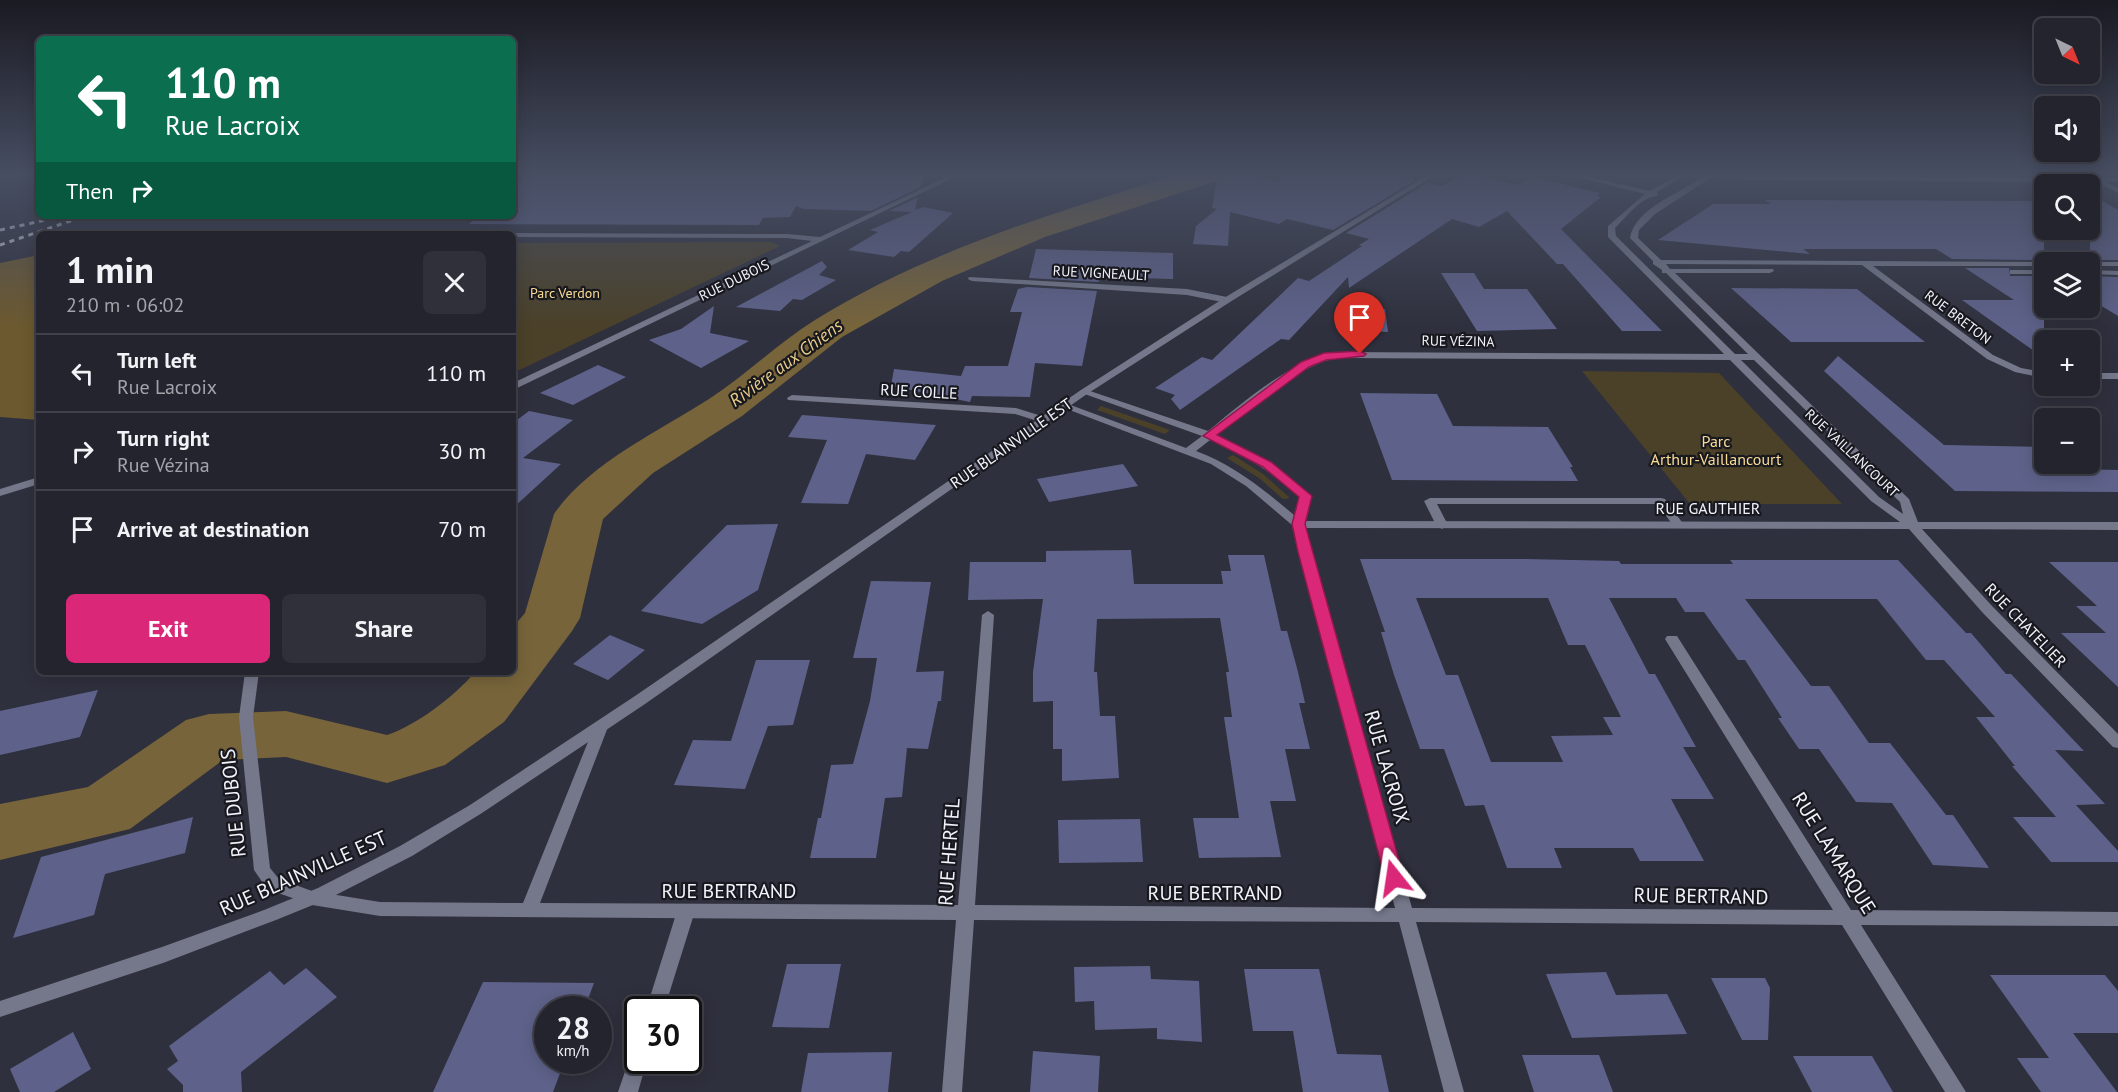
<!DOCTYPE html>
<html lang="en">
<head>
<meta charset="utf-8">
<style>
	body { margin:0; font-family:"PT Sans",sans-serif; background:#2f303a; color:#f1f3f6; height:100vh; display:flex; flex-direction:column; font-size:22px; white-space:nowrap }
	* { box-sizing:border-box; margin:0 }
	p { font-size:20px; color:#a3a4aa }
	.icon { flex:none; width:33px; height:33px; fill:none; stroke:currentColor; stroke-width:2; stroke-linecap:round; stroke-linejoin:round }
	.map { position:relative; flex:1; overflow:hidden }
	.side { position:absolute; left:36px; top:231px; width:480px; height:444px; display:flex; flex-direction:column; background:#23242e; border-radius:9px; box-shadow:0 3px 15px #0003,0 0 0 2px #40414a }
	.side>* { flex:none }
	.banner { position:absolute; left:36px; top:36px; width:480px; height:183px; border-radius:9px; box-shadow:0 3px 15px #0003,0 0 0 2px #40414a; background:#0b6e4f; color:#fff; overflow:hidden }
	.needle { width:39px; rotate:137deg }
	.fabs { position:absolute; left:2034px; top:18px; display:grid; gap:12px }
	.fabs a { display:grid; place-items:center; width:66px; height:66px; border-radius:9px; background:#23242e; box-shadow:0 3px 15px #0003,0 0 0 2px #40414a; font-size:30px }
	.speed { position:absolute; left:534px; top:996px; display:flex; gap:12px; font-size:30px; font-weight:700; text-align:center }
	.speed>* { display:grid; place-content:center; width:78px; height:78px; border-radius:50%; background:#23242e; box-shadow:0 3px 15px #0003,0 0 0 2px #40414a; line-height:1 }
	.speed small { font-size:15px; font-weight:400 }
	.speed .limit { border:3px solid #111; border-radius:9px; background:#fff; color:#111 }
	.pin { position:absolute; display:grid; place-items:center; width:51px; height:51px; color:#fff; margin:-62px -26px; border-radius:50% 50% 50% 0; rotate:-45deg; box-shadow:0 0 6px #0007 }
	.pin .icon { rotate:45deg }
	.me { position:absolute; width:66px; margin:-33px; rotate:345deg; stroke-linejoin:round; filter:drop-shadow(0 0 4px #0008) }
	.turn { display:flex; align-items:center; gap:21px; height:126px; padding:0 30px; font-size:27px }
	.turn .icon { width:78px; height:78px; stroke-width:2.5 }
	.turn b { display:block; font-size:42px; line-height:51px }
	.then { display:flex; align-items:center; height:57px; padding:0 30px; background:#0003; gap:12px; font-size:22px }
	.round { display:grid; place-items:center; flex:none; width:63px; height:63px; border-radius:9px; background:#2f303a }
	.headline { display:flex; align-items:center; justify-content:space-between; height:102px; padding:0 30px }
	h1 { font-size:36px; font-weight:700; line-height:45px }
	.button { display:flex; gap:12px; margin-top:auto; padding:12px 30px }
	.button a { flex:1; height:69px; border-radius:9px; background:#db2777; color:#fff; font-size:24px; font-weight:700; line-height:69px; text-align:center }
	.button a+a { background:#2f303a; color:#f1f3f6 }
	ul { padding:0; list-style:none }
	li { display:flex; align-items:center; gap:18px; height:78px; padding:0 30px; border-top:2px solid #40414a }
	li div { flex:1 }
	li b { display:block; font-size:22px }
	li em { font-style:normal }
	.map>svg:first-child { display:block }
	.green { fill:#4b4129 }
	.forest { fill:#6c592f }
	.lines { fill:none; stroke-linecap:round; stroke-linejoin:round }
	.river { fill:#77643a; fill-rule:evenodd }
	.building { fill:#5e628a; fill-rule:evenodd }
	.service { fill:#75788a; fill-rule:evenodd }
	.minor { fill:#75788a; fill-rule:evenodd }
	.tertiary { fill:#75788a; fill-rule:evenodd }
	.rail { stroke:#c9cad4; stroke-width:3; stroke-dasharray:5 5; stroke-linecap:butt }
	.route { fill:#db2777; stroke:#8e194d; stroke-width:1.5 }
	.labels { text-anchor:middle; stroke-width:4.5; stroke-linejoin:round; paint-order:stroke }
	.far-street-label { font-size:14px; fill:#f1f2fb; stroke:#18191f }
	.far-park-label { font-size:14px; fill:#fadb95; stroke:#18191f }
	.street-label { font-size:16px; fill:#f1f2fb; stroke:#18191f }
	.park-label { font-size:16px; fill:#fadb95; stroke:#18191f }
	.water-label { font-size:18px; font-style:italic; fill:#eccd88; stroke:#18191f }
	.near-street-label { font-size:20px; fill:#f1f2fb; stroke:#18191f }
</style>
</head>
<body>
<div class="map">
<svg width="2118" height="1092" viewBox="0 0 2118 1092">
	<rect width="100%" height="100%" fill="#2f303d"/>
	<!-- green -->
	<g class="green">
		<path d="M771,242L780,246L513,373V246L516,243Z"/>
		<path d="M1582,371L1719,373L1842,504H1690Z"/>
		<path d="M1101,406L1170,430L1165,434L1097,410Z"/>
		<path d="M1233,455L1263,474L1290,498L1283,499L1259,478L1227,458Z"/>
	</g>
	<!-- forest -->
	<path class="forest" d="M39,255V420L0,417V263Z"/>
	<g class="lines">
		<!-- river -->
		<path class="river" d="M1175,175H1220L1216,181L1045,237L942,281L842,337L742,416L653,473L603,519L580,618L572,631L504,722L445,765L387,783L286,757L223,760L130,829L0,860V804L88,787L186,720L209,714L286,711L387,735C417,725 455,696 475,672H513V627L525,613L554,514C588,464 659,431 709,399C746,375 778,343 815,320C926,251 1051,214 1175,175Z"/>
	</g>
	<!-- building -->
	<g class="building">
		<path d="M525,175L891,176L924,175L921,187L871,211L804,209L796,206L790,217L763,218L759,225L469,224L478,216H513V185Z"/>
		<path d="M1228,175H1251L1279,182L1280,175H1394L1416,180L1333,230L1287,219L1279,224L1230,212L1228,246L1193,244L1196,226L1217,209L1212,208L1217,179Z"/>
		<path d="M1462,175H1475L1517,185L1532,177L1600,193L1597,196L1601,197L1561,229L1662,331H1622L1563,264H1557L1507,211L1479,227L1452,219L1349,288L1348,277L1289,340L1281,339L1180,410L1171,399L1175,395L1155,388L1202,357L1212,360L1298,278L1309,281L1362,246L1359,245L1369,239L1346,233L1427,183L1442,186Z"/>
		<path d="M2090,194L2118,210V260H2090Z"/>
		<path d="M918,197L915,210L923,207L953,213L909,252L901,251L894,257L848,250L878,232L870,230L912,212L889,211Z"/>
		<path d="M1765,200L2036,201L2044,205V260L1952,259L1936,249H1803L1810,254L1658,240L1713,204H1771Z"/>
		<path d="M1036,249L1173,253V279L1100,277L1099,282L1029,278Z"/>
		<path d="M822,261L827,267L819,275L836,280L802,300L793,299L780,311L736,307Z"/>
		<path d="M1965,268H2009L2010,276H2044V358L1962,300H2014Z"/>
		<path d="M1441,273H1474L1484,289H1527L1557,329L1477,331Z"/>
		<path d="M2090,276L2118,277V316L2090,299Z"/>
		<path d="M1027,287L1097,291L1082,366L1035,363L1030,397L972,396L970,402L891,386L894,369L961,376L965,366H1008L1022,312H1010L1018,289Z"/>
		<path d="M1731,288L1857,289L1925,342H1791Z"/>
		<path d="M714,306L710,333L749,341L701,368L649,340L681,329Z"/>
		<path d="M1351,307L1385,309L1388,332L1354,330Z"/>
		<path d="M1838,356L1944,445L2044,447V464H2066L2072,469L2118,470V492L1955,491L1824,371Z"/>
		<path d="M598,365L626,377L573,405L540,393Z"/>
		<path d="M1360,393L1437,394L1453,426L1548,427L1573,467H1570L1578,481L1392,480Z"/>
		<path d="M529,411L573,420L523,458L561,464L513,508V423Z"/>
		<path d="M802,415L936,425L915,460L866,454L848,504L801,503L827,440L788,437Z"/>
		<path d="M1123,464L1138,486L1049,502L1037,479Z"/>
		<path d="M778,524L758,590L702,624L641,611L727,525Z"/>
		<path d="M1131,550L1134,584H1223L1221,571H1231L1228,555H1264L1281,631H1287L1298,672L1305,703H1299L1310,749H1285L1296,801H1270L1281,857L1199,858L1193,818H1239L1224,717H1232L1226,672H1229L1220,618L1097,619L1094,672H1097L1100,716H1115L1119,778L1062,781V749H1053V701L1033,702V672L1043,599L968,600L970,562H1046V551Z"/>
		<path d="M1360,559H1526L1619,561L1621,564H1733L1730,560H1898L1966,633H1971L2006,674H2011L2084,751L2055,750L2105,804L2076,805L2118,851V862H2051L2013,817H2056L2012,766H2015L1976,717H1995L1944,660H1926L1877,599H1745L1811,686H1829L1869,743H1890L1946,815H1953L1989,868L1933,865L1892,803L1856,802L1819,749H1799L1778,718H1782L1745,660H1738L1704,612H1685L1676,598H1609L1649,674H1655L1696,747H1683L1714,799H1671L1704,861H1640L1633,848H1554L1562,868H1507L1484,805L1465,806L1444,749H1420L1394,675L1381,632H1385ZM1416,598H1548L1568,645H1585L1621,717H1603L1613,735L1551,736L1563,762H1491L1458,675H1446Z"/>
		<path d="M2049,562H2118V687L2061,633H2106L2076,606H2097Z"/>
		<path d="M871,581L931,582L916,672L944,671L941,701H938L928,749L907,748L902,797L885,798L876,858H810L818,818H821L831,765L853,764L870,701L877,658H853Z"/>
		<path d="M610,635L645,650L608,680L573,664Z"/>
		<path d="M756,660H810L793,725L768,726L745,789L674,785L693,740L731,741Z"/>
		<path d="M98,690L80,737L0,755V711Z"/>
		<path d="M193,817L185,853L105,874L94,915L13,938L41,857Z"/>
		<path d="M1140,819L1143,862L1059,863L1058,820Z"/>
		<path d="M787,964H841L829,1028L772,1027Z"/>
		<path d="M1150,966L1151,979L1199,981L1202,1042L1157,1039V1028L1095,1030L1094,1001L1075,1002L1074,967Z"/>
		<path d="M306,968L337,997L241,1072L242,1092H183V1085L167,1069L178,1061L169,1046L270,971L284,985Z"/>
		<path d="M1244,969H1319L1337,1054L1381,1055L1389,1092H1303L1293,1031H1253Z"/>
		<path d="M1606,972L1616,995L1667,994L1687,1034L1572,1038L1546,974Z"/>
		<path d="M1990,975H2105L2118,991V1033H2073L2117,1092H2041L2017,1058H2049Z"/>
		<path d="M1711,978H1765L1770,988L1768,1040H1742Z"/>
		<path d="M483,982L594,983L584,1010H548V1060H565L553,1092H433Z"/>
		<path d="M73,1032L91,1069L54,1092H20L10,1069Z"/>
		<path d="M1033,1051L1100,1056L1098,1092H1030Z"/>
		<path d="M892,1052L888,1092H801L808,1053Z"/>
		<path d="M1522,1055H1599L1613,1092H1534Z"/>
		<path d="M1793,1056H1872L1893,1092H1812Z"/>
	</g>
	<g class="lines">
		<!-- service -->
		<g class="service">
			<path d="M39,477V484L0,496V489Z"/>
			<path d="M1430,498H1661L1665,499L1684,525L1682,527H1674L1658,504H1437L1448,525L1442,529L1436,525L1424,501Z"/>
			<path d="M686,904L692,906L695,911L664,1010H646L677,911L680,906Z"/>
			<path d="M638,1051V1060H647L638,1092H618L631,1054Z"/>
		</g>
		<!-- minor -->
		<g class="minor">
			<path d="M951,175H959L513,390V383L812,241L787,238L513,237V234L510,233L787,234L820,237Z"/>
			<path d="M1569,175H1580L1650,191L1678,175H1685L1657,192L1658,196C1641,196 1626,218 1615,228L1616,236L1735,354H1748L1666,273H1662V270L1653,264V261L1630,238C1635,207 1684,192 1705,175L2118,178V182H2106L2118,188V193L2097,182L1759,180L1712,177L1655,214L1639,230L1638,238L1661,260L2047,262H2044V266H1873L1993,355L2021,368L2044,372V378L2015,372L1987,359L1862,265L1666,264L1670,269H1773L1774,271L1770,273H1675L1909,499L1918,522H2118V530L1922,529L1992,606L2118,734V748L2113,747L1982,612L1909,529L1305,528L1412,908L1833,910L1665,639L1667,636H1677L1851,910L2118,912V926L1861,925L1966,1092H1945L1842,925L1416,922L1464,1092H1444L1399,922L974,920L962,1092H942L956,920L380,916L312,905L267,889L254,870L239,717L245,672H259L253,717L270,868L279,879L312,891L380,902L523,903L594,727L596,723L601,722L606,723L608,727L540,903L958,905L982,615L988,611L994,615L975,905L1395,908L1292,525L1246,486L1211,464L1059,406L1064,403L1068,404L1186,448L1202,436L1079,392L1081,390H1087L1208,431C1246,400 1285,365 1334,352L1724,354L1608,237V226L1645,194ZM1335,358L1730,360L1871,501L1900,522L1305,521L1311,496L1309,494C1281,468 1251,450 1216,435C1252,405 1289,371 1335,358ZM1741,360H1754L1900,502L1903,514L1879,497ZM1210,440C1244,454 1272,472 1299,497L1294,515C1263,489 1234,465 1196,451Z"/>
			<path d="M2087,262H2118V266H2090V262Z"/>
			<rect x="2010" y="270" width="34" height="4"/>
			<path d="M2090,270L2118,271V275L2090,274Z"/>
			<path d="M969,277L1187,289L1227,297L1231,300L1227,303L1187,295L972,281L968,279Z"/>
			<rect x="2090" y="373" width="28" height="6"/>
			<path d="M792,395L1016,408L1048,418L1049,420L1044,423L1015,414L788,400L787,398Z"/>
		</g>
		<!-- tertiary -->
		<path class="tertiary" d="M1428,175H1435L1230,302L1087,394L645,704L482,813L412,856L330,898L276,920L163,963L0,1017V1001L162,947L264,910L318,888L400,846L470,805L635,696L1081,390L1224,298Z"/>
		<!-- rail -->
		<g class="rail">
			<path d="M0,230L55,218"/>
			<path d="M0,245L85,216"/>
		</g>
	</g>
	<!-- sky -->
	<linearGradient id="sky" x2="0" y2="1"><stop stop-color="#1a1a22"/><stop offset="0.53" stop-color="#474e62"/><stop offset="1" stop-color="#474e62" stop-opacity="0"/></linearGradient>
	<rect width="2118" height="328" fill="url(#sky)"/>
	<!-- route -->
	<path class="route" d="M1360,351L1366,354L1364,356L1326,360L1309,367L1217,435L1271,462L1312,496L1305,524L1404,878L1401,884L1394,886L1387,884L1385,878L1298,552L1292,524L1299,497L1263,467L1203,436L1301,362L1324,353Z"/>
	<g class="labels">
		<!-- far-street labels -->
		<g class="far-street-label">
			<text transform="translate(1101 273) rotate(3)" y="5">RUE VIGNEAULT</text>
			<text transform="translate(734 280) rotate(-26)" y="5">RUE DUBOIS</text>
			<text transform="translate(1958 317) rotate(37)" y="5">RUE BRETON</text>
			<text transform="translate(1458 341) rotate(1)" y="5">RUE VÉZINA</text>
			<text transform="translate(1852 453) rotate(43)" y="5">RUE VAILLANCOURT</text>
		</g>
		<!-- far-park labels -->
		<g class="far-park-label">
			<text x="565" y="298">Parc Verdon</text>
		</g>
		<!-- street labels -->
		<g class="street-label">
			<text transform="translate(919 391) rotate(3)" y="6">RUE COLLE</text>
			<text transform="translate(1011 443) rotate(-35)" y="6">RUE BLAINVILLE EST</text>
			<text x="1708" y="514">RUE GAUTHIER</text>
			<text transform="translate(2026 625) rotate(46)" y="6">RUE CHATELIER</text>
		</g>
		<!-- park labels -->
		<g class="park-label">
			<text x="1716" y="447">Parc<tspan x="1716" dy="18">Arthur-Vaillancourt</tspan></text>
		</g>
		<!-- water labels -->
		<g class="water-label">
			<text transform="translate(786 363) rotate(-36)" y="6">Rivière aux Chiens</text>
		</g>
		<!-- near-street labels -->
		<g class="near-street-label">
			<text transform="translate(1387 767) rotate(74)" y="7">RUE LACROIX</text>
			<text transform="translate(233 803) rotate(-96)" y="7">RUE DUBOIS</text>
			<text transform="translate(949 852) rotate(-86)" y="7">RUE HERTEL</text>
			<text transform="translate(1834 853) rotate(58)" y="7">RUE LAMARQUE</text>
			<text transform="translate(303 873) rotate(-24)" y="7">RUE BLAINVILLE EST</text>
			<text x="729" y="898">RUE BERTRAND</text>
			<text x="1215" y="900">RUE BERTRAND</text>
			<text transform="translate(1701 896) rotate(1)" y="7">RUE BERTRAND</text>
		</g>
	</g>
</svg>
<div class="fabs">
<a><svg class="needle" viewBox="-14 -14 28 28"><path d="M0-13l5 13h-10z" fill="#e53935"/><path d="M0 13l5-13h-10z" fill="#a3a4aa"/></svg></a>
<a><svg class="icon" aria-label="sound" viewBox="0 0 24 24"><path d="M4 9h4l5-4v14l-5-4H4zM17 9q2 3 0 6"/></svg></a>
<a><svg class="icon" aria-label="search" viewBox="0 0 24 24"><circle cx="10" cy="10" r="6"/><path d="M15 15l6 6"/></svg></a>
<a><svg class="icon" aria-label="layers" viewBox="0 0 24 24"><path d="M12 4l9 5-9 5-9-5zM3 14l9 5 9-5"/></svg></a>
<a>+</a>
<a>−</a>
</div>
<div class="speed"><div>28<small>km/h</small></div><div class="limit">30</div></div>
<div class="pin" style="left:1360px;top:354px;background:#d93025"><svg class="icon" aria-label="arrive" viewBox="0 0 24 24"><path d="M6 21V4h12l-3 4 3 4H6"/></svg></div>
<svg class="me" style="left:1394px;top:878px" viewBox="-20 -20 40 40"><path d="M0-17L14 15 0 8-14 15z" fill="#db2777" stroke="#fff" stroke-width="4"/></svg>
<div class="banner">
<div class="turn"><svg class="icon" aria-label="left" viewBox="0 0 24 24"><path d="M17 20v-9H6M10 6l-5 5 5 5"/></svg><div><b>110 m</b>Rue Lacroix</div></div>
<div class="then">Then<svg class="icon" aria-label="right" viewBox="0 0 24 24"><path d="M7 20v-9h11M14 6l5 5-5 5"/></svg></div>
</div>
<section class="side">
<div class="headline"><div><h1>1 min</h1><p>210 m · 06:02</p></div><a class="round"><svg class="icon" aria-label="close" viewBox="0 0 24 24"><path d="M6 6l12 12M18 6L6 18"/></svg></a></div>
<ul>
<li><svg class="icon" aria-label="left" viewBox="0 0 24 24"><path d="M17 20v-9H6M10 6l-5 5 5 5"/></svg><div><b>Turn left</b><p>Rue Lacroix</p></div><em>110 m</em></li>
<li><svg class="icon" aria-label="right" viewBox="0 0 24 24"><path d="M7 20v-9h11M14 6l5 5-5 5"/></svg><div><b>Turn right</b><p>Rue Vézina</p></div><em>30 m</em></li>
<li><svg class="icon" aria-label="arrive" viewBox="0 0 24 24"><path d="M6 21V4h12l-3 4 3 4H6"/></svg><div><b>Arrive at destination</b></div><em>70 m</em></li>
</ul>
<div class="button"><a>Exit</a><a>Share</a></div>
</section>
</div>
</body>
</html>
